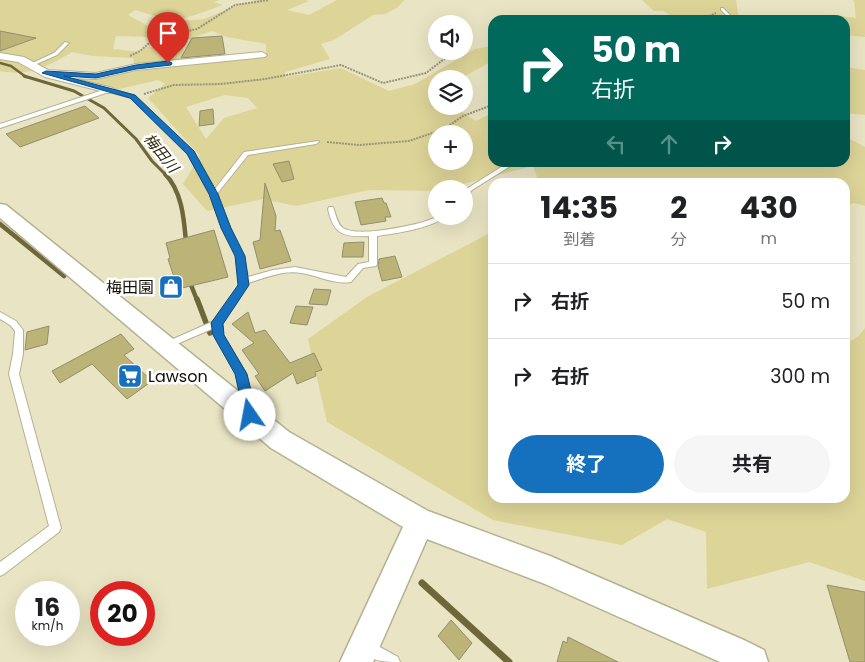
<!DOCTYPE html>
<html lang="ja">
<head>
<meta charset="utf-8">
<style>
	body { margin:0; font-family:Poppins,"Noto Sans JP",sans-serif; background:#f6f6f6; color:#202124; height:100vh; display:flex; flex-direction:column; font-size:19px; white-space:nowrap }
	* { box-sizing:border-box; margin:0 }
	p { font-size:16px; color:#757577 }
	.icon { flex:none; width:28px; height:28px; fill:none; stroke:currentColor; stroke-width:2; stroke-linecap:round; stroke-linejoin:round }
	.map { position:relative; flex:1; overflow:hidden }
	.panel { position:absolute; left:488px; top:178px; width:362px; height:325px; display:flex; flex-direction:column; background:#fff; border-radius:15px; box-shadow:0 5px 20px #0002 }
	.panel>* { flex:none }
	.banner { position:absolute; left:488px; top:15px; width:362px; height:152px; border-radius:15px; box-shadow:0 5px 20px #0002; background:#00695c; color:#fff; overflow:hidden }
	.tools { position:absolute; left:428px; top:15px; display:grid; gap:10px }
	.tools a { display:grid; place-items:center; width:45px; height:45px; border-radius:50%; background:#fff; box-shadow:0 5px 20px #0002; font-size:25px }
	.speed { position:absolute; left:15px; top:581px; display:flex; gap:10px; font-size:25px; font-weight:700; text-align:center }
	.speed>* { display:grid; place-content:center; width:65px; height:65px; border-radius:50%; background:#fff; box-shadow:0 5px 20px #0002; line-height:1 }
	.speed small { font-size:12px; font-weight:400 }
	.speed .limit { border:8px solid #d22; background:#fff; color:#111 }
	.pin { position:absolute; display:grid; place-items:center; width:42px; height:42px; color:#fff; margin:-51px -21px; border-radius:50% 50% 50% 0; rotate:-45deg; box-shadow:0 0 5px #0007 }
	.pin .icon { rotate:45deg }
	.me { position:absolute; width:55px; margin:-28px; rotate:348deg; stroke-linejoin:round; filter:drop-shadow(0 0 4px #0008) }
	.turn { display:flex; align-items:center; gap:18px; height:105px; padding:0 20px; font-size:22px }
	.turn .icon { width:65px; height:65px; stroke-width:2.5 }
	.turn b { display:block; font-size:35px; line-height:42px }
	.lanes { display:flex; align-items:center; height:48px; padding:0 20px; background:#0003; justify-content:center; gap:25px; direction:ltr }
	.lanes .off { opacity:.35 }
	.eta { display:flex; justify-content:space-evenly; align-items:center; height:85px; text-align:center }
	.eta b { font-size:30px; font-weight:700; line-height:35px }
	.primary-button { display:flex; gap:10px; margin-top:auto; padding:10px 20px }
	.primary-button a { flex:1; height:58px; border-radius:30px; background:#1570bd; color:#fff; font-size:20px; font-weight:700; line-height:58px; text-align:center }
	.primary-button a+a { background:#f6f6f6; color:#202124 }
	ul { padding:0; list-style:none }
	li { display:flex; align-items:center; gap:15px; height:75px; padding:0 20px; border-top:1px solid #e0e0e0 }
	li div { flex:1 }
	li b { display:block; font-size:19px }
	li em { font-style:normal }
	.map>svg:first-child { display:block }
	.green { fill:#ddd498; fill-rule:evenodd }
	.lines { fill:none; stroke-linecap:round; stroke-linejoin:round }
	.stream-far4 { stroke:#6e673a; stroke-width:2.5 }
	.stream-far3 { stroke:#6e673a; stroke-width:3 }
	.stream-far2 { stroke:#6e673a; stroke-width:4.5 }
	.stream-far1 { stroke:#6e673a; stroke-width:5.5 }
	.stream { stroke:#6e673a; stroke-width:7 }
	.building { fill:#bcb376; stroke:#938e6f }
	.service-casing { stroke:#b6b191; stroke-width:2 }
	.minor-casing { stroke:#b6b191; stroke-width:2 }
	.tertiary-casing { stroke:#b6b191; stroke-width:3 }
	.path { stroke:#99957c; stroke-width:2; stroke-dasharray:2 1; stroke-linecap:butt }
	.service { fill:#fff; fill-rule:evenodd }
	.minor { fill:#fff; fill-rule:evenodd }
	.tertiary { fill:#fff; fill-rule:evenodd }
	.route { fill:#1570bd; stroke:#0e497b }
	.labels { text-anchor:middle; stroke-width:5; stroke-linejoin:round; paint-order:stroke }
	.far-water-label { font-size:15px; font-style:italic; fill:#2f2a0e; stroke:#fff }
	.poi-label { font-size:16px; fill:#121005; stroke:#fff; text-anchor:end }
</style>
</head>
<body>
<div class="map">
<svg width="865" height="662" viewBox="0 0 865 662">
	<rect width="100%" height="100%" fill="#e9e4c3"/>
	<!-- green -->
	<g class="green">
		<path d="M0,0H219L214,2L222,5C181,21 177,23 135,10L128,15L150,27L158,26L166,22L204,19L240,4L254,2L253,0H306L309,1L287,10L309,15L337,0H404L398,7L385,14L373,15L334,40L321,44L330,59L285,72L286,77L341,68L389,91L415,84L475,49L492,46V61L460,79H436V106H453L476,121L492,113V162H845V127L846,137L865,147V206L854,203L845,207V182H539L533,166L444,189H436L434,191L369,190L296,206L263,199L207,211L183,184L200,156L148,98L165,84L158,80L115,90L75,79L92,78L135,68L133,58L92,56L72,52C49,66 28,77 0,71ZM212,31L227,37L266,44V56L221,62L185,59L183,48L146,47L140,52L113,49L116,36L147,37L151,43L175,44ZM225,95L248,98L257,108L224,118L206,139L186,107ZM436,134H464V161H436Z"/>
		<path d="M642,0H736L739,20H670L674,17L663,11H654Z"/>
		<path d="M852,0H865V37L845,35V20H841L840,16L856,18L854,1Z"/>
		<path d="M845,67L865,70V115L845,113Z"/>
		<path d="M492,232V498H845V344L859,336L865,328V581L809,562L707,589L706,532L667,519L622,545L493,520L327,422L308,339L367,297Z"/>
	</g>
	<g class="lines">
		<!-- stream-far4 -->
		<path class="stream-far4" d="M0,63L11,66L26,77"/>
		<!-- stream-far3 -->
		<path class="stream-far3" d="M24,76L74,91L104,108L136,139L152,161L166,175"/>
		<!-- stream-far2 -->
		<g class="stream-far2">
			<path d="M165,174C182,191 184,219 186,242"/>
			<path d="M0,224L64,276"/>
			<path d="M189,280L197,300"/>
		</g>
		<!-- stream-far1 -->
		<path class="stream-far1" d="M197,299L210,333"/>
		<!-- stream -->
		<path class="stream" d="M422,583L509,662"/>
	</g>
	<!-- building -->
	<g class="building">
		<path d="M0,31L36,38L0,51Z"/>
		<path d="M222,36L225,54L181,58L192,38Z"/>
		<path d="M85,106L99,118L20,147L6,134Z"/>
		<path d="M213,109L214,124L199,126L200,111Z"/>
		<path d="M289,161L294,179L282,182L273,164Z"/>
		<path d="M265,183L276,216L275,231L280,230L291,261L260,269L253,242L260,240Z"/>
		<path d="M382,198L384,203H386L391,217H385L386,221L361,225L355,202Z"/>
		<path d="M214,230L228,277L178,289L168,259L170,258L166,243Z"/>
		<path d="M364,242L363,257H342L344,243Z"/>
		<path d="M395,256L402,277L382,281L378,266L379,259Z"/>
		<path d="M314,289L331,290L327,305L309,304Z"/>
		<path d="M296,306L313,307L307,325L290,323Z"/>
		<path d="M248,312L255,333L265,330L290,363L314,353L322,370L315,372L316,376L297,384L293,373L265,391L255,376L259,374L242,350L254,343L232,324Z"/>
		<path d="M49,326L47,344L25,350L27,332Z"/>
		<path d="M121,334L134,349L124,355L152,381L127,399L92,364L60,383L52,371Z"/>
		<path d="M827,585L865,592V662H850Z"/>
		<path d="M451,620L472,643L459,660L438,636Z"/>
		<path d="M568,637L618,662H557L563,641L567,643Z"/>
	</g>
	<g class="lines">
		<defs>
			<g id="service">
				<path d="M721,8H723L735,20H731L721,10Z"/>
				<path d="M65,42L69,43L57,55L32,66L28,65L54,53Z"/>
				<path d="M109,88L135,96L193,152L214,190L244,152L318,141L319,142L316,144L248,155L216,195L230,228L244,256L248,277L273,270L295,267L346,277L358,264L369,262V236C343,237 334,235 328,209L329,207H333C336,214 337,224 343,228C357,237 404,227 420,223C430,220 437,216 446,216C430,229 397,233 377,236V264L376,266L363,268L351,282C334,285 317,275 301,273C283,270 265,278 248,283L236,304L221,324L223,335L246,373L254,408L252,411L249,412L246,411L236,373L215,335L214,328L170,347H164L163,345L164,343L214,321L230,300L241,281L236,256L222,228L210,195L188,154L131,98L109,92L0,128V124Z"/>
				<path d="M509,162H517L472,190L466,197L464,198V192L468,188Z"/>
				<path d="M0,312L16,321L23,330V354L19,374L61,528L59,532L4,574L0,576V562L49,526L9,374L13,354L15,331L10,325L0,319Z"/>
				<path d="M367,640L398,657L400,662C386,662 367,662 360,647L362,642Z"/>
			</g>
			<path id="minor" d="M262,52L267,55L265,57L136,70L96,79L72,78L113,88L114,90L113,92L109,93L45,77L18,62L0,59V53L24,57L48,70L96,73L136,64Z"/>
			<path id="tertiary" d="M0,204L6,205L289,432L428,511L550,556L746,641L764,650L768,662H720L545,584L427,539L373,662H340L403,527L271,448L0,218Z"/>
		</defs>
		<!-- service casing -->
		<use href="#service" class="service-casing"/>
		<!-- minor casing -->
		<use href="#minor" class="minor-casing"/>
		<!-- tertiary casing -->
		<use href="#tertiary" class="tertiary-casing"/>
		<!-- path -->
		<g class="path">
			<path d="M701,20L716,13"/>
			<path d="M130,56L140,51L154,39L197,29L235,5L269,0"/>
			<path d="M144,94L174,85L221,84L265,79L341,65L383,83L426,73L448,56L446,51"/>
			<path d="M327,142L359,145L409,141L444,129L463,116L492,105"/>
		</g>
		<!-- service -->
		<use href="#service" class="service"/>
		<!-- minor -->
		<use href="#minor" class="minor"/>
		<!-- tertiary -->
		<use href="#tertiary" class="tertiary"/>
	</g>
	<!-- route -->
	<path class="route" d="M168,61L172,63L171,65L136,69L96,78L64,76L135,95L194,151L218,194L231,228L245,256L249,285L223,324L224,335L247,374L257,415L255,419L250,421L246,419L244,415L235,374L213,335L211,323L238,285L235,256L221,228L209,194L187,154L130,98L42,73L46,71L96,74L136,65Z"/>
	<!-- icons -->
	<defs>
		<symbol id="shop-square" viewBox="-11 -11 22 22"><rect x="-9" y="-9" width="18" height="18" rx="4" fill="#1570bd" stroke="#fff"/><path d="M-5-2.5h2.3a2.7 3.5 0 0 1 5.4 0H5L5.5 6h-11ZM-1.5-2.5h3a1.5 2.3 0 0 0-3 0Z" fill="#fff"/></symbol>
		<symbol id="supermarket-square" viewBox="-11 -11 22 22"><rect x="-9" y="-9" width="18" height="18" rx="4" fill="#1570bd" stroke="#fff"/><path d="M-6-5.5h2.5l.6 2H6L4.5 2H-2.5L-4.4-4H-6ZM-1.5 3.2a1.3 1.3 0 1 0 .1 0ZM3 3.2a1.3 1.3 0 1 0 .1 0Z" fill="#fff"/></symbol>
	</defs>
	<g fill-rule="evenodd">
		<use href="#shop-square" x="157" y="273" width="28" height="28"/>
		<use href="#supermarket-square" x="116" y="362" width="28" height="28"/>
	</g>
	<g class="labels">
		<!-- far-water labels -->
		<g class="far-water-label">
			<text transform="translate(161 153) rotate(51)" y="5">梅田川</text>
		</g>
		<!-- poi labels -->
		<g class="poi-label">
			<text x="154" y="293">梅田園</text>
			<text x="148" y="382" text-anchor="start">Lawson</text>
		</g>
	</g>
</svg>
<div class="tools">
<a><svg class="icon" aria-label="sound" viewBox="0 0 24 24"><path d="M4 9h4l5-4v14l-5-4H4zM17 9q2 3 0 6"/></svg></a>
<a><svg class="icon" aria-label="layers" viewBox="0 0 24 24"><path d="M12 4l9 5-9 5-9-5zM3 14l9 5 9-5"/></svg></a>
<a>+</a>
<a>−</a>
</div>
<div class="speed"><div>16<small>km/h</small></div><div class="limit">20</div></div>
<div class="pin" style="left:168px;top:63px;background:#d93025"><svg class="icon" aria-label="arrive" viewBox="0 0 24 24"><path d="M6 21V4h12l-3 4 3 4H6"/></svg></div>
<svg class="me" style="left:250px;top:415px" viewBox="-20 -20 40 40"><circle r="19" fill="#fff"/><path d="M0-13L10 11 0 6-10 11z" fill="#1570bd"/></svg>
<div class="banner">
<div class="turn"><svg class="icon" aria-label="right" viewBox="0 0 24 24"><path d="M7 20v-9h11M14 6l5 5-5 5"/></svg><div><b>50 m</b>右折</div></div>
<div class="lanes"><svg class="icon off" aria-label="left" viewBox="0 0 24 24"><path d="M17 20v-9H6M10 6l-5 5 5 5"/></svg><svg class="icon off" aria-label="ahead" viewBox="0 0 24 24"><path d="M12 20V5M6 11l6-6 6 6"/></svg><svg class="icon" aria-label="right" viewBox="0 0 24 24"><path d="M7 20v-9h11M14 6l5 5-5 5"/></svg></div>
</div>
<section class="panel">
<div class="eta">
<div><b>14:35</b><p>到着</p></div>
<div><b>2</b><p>分</p></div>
<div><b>430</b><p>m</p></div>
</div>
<ul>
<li><svg class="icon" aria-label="right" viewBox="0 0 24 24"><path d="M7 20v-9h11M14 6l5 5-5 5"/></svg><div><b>右折</b></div><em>50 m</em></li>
<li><svg class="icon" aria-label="right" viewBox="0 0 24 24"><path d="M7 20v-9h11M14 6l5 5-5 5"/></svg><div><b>右折</b></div><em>300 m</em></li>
</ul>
<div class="primary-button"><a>終了</a><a>共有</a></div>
</section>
</div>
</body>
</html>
